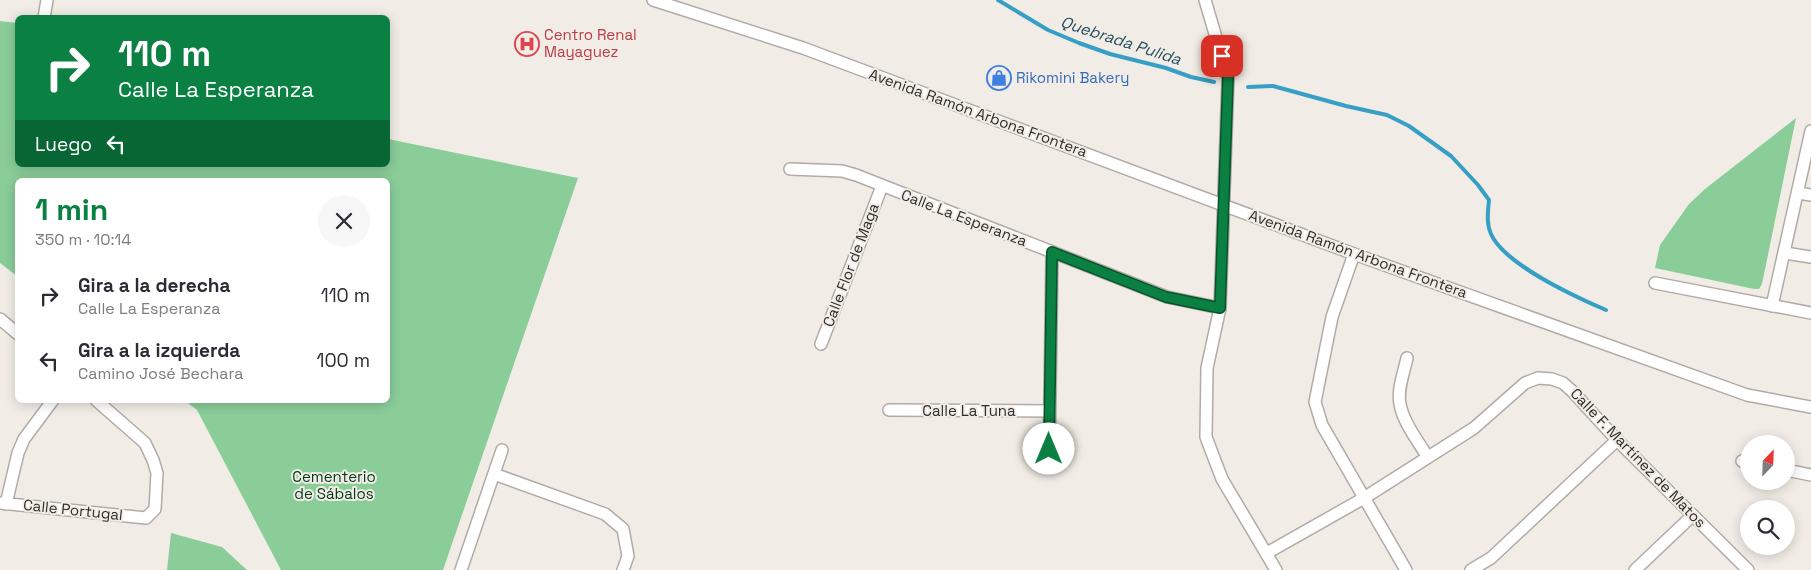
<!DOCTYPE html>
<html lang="es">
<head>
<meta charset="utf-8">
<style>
	body { margin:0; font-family:"Space Grotesk",sans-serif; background:#f7f7f7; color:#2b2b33; height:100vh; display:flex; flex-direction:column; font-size:19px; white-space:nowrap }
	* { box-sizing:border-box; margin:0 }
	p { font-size:16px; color:#7c7c81 }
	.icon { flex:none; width:28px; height:28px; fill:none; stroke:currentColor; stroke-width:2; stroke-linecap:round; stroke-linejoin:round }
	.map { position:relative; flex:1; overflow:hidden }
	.details { position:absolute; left:15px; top:178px; width:375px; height:225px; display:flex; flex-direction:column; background:#fff; border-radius:8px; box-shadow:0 2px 12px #0003 }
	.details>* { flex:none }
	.hud { position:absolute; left:15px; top:15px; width:375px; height:152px; border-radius:8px; box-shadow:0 2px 12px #0003; background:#0b8043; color:#fff; overflow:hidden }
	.needle { width:32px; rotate:23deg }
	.tools { position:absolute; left:1740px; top:435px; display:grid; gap:10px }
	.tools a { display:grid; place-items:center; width:55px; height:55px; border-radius:50%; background:#fff; box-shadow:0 2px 12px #0003; font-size:25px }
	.pin { position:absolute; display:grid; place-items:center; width:42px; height:42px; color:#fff; margin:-21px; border-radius:10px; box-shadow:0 2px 8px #0006 }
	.me { position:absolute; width:55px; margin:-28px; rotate:0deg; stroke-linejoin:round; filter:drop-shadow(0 0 4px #0008) }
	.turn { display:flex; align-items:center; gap:18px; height:105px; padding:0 20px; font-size:22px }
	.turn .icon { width:65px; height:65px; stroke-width:2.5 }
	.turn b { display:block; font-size:35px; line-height:42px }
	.then { display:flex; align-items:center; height:48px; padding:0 20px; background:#0003; gap:10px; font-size:19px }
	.round { display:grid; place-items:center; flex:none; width:52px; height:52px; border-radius:26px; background:#f7f7f7 }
	.summary { display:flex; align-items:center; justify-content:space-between; height:85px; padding:0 20px }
	h1 { font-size:30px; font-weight:700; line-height:38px; color:#0b8043 }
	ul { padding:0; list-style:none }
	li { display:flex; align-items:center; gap:15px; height:65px; padding:0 20px }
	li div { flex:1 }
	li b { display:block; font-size:19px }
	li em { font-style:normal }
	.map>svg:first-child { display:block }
	.green { fill:#8acd99 }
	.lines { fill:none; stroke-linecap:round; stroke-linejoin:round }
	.stream { stroke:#379fc5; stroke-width:4 }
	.street-casing { stroke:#b0aca5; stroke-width:14 }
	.street { stroke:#fff; stroke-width:11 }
	.route-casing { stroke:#07532c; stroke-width:12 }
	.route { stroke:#0b8043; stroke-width:9 }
	.labels { text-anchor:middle; stroke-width:4; stroke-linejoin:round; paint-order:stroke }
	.health-label { font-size:15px; fill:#be3a42; stroke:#f1ede6; text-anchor:start }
	.shop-label { font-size:15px; fill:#366cbe; stroke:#f1ede6; text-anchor:start }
	.street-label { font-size:15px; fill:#2f2d2a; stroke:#f1ede6 }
	.park-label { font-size:15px; fill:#003916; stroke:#f1ede6 }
	.water-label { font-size:16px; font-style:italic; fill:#244e5f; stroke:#f1ede6 }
</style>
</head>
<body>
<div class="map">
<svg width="1811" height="570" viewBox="0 0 1811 570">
	<rect width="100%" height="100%" fill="#f1ede6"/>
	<!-- green -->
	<g class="green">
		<path d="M0,21L17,23L18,165H388V139L578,178L443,570H281L197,410L184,400H388V180H18L17,276L0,263Z"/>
		<path d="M1796,118L1762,284L1759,289H1754L1655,268L1660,245L1689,204L1705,189Z"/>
		<path d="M171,533L222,547L247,570H167Z"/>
	</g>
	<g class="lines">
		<!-- stream -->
		<g class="stream">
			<path d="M998,0L1048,30L1079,43L1110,54L1166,68L1191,77L1214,82"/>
			<path d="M1248,87L1273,86L1346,106L1387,115L1409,126L1451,156L1478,185L1489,200C1488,211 1486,223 1491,234C1504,264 1576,297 1606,310"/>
		</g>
		<defs>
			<g id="street">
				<path d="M653,0L803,48L1354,254L1747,395L1811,407"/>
				<path d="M1205,0L1228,78L1220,308L1207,368L1206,437L1222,479L1276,570"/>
				<path d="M44,18L47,0"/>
				<path d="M790,169L842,171L856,175L1167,297L1220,308"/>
				<path d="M1798,193L1811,195"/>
				<path d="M1785,253L1811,257"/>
				<path d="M1354,254L1332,317L1315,402L1322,425L1406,570"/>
				<path d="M1655,283L1811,313"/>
				<path d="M1772,306L1811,131"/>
				<path d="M0,319L18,334"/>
				<path d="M821,344L882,186"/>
				<path d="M1407,358C1404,372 1397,390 1400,404C1403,422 1418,441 1427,456"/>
				<path d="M889,410L1049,411"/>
				<path d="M1742,461L1749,463"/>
				<path d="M1049,468L1052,252"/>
				<path d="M1786,470L1811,475"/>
				<path d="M494,474L605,514L623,529L628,556L623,570"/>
				<path d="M0,503L146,518L155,509L157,473L153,460L145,443L96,400"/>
				<path d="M6,504L18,453L24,439L53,400"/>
				<path d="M1267,553L1364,498L1474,428L1525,383L1538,378L1552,379L1563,383L1572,391L1617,440L1748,570"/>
				<path d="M461,570L502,450"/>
				<path d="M1471,570L1491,558L1617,440"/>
				<path d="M1635,570L1692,516"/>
			</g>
		</defs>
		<!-- street casing -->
		<use href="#street" class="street-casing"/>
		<!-- street -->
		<use href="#street" class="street"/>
	</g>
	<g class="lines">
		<defs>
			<path id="route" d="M1049,449L1052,252L1166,297L1220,308L1228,78L1222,56"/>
		</defs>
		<!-- route casing -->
		<use href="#route" class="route-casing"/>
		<!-- route -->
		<use href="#route" class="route"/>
	</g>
	<!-- icons -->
	<defs>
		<symbol id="hospital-ring" viewBox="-11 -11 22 22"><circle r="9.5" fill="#f1ede6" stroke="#e0444e" stroke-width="1.5"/><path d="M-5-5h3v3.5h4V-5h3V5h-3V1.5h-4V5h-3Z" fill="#e0444e"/></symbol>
		<symbol id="shop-ring" viewBox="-11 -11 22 22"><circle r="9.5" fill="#f1ede6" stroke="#3f7fe0" stroke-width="1.5"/><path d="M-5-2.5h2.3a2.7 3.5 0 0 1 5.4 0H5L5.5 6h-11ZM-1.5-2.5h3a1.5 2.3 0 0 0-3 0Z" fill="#3f7fe0"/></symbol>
	</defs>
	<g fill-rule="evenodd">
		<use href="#hospital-ring" x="513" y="30" width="28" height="28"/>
		<use href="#shop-ring" x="985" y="64" width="28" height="28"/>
	</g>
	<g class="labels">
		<!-- health labels -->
		<g class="health-label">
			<text x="544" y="40">Centro Renal<tspan x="544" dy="17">Mayaguez</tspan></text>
		</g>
		<!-- shop labels -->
		<g class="shop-label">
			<text x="1016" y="83">Rikomini Bakery</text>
		</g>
		<!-- street labels -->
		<g class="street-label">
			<text transform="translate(978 113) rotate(20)" y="5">Avenida Ramón Arbona Frontera</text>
			<text transform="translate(964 218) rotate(21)" y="5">Calle La Esperanza</text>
			<text transform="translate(1358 254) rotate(20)" y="5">Avenida Ramón Arbona Frontera</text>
			<text transform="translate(851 265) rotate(-69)" y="5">Calle Flor de Maga</text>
			<text x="969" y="416">Calle La Tuna</text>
			<text transform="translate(1638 458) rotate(46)" y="5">Calle F. Martínez de Matos</text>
			<text transform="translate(73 510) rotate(6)" y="5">Calle Portugal</text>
		</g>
		<!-- park labels -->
		<g class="park-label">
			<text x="334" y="482">Cementerio<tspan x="334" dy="17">de Sábalos</tspan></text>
		</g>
		<!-- water labels -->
		<g class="water-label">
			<text transform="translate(1121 40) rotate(18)" y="6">Quebrada Pulida</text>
		</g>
	</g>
</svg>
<div class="tools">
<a><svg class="needle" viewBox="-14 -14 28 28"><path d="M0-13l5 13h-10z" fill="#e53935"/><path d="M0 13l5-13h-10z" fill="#7c7c81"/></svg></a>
<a><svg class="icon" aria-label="search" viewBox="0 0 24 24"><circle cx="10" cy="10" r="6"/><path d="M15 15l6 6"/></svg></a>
</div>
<div class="pin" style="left:1222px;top:56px;background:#d93025"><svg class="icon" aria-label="arrive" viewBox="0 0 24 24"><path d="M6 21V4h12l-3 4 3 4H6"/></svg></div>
<svg class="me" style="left:1049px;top:449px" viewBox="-20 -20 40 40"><circle r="19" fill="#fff"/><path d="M0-13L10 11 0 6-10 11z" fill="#0b8043"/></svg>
<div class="hud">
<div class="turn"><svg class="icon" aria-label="right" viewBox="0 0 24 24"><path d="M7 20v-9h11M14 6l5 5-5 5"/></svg><div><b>110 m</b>Calle La Esperanza</div></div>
<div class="then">Luego<svg class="icon" aria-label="left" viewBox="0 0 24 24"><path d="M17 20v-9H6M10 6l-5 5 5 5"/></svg></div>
</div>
<section class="details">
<div class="summary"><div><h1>1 min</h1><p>350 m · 10:14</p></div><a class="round"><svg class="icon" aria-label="close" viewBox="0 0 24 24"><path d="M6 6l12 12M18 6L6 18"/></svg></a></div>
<ul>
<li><svg class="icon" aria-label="right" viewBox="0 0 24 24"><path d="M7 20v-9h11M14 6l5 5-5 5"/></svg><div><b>Gira a la derecha</b><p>Calle La Esperanza</p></div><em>110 m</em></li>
<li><svg class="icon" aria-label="left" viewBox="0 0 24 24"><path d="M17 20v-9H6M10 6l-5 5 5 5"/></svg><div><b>Gira a la izquierda</b><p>Camino José Bechara</p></div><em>100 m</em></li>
</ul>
</section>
</div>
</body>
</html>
